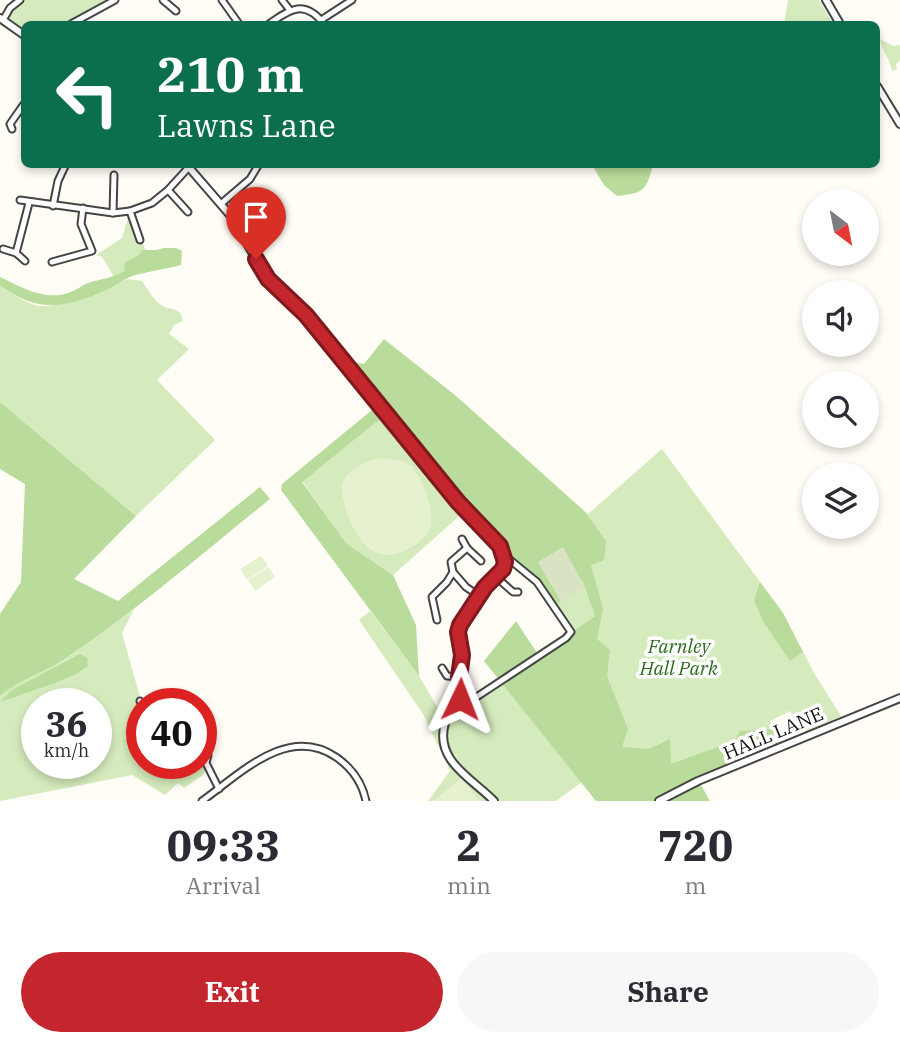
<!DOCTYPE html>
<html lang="en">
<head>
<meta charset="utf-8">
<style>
	body { margin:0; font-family:"IBM Plex Serif",serif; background:#f7f7f7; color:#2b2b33; height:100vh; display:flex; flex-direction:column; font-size:26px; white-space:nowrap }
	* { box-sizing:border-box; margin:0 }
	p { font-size:23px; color:#7c7c81 }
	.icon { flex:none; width:38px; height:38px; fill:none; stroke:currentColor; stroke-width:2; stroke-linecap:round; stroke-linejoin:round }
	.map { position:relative; height:801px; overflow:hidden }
	.details { display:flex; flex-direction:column; background:#fff; flex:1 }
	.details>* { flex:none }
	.hud { position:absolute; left:21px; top:21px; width:859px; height:147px; border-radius:10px; box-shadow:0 4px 10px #0003; background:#0b6e4f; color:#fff; overflow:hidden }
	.needle { width:46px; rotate:148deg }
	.tools { position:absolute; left:802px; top:189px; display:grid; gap:14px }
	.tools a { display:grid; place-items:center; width:77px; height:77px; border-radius:50%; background:#fff; box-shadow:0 4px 10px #0003; font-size:35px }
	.speed { position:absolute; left:21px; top:688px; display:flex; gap:14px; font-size:35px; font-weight:700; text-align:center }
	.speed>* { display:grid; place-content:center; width:91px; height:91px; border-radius:50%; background:#fff; box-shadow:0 4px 10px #0003; line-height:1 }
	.speed small { font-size:18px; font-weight:400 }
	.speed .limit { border:10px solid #d22; background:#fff; color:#111 }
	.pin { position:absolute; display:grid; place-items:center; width:60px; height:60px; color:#fff; margin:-72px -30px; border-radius:50% 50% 50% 0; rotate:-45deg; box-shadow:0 0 7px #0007 }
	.pin .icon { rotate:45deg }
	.me { position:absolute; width:77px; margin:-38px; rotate:2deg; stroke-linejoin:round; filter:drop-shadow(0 0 5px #0008) }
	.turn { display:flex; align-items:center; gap:24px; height:147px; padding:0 21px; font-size:32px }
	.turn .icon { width:91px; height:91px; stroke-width:2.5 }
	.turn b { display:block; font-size:49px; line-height:60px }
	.eta { display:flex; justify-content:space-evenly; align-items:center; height:119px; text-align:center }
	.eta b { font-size:42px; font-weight:700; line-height:49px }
	.cta { display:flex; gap:14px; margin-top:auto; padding:14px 21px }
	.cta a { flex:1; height:80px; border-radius:42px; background:#c4262e; color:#fff; font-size:28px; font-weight:700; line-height:80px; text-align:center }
	.cta a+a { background:#f7f7f7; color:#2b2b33 }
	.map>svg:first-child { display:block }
	.green { fill:#d5ebbd; fill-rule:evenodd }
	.forest { fill:#b9dc9c }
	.cemetery { fill:#d9e3c4 }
	.pitch { fill:#e6f2cf }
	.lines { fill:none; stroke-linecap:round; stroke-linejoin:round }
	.minor-casing { stroke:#444; stroke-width:9 }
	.tertiary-casing { stroke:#444; stroke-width:10 }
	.minor { stroke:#fff; stroke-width:5 }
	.tertiary { stroke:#fff; stroke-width:6 }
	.route-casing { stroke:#7f191e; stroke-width:18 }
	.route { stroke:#c4262e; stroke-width:12 }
	.labels { text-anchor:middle; stroke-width:7; stroke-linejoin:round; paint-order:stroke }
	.park-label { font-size:19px; font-style:italic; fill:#2f6b1f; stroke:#fff }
	.street-label { font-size:19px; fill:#111; stroke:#fff }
</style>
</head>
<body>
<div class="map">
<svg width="900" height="801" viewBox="0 0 900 801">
	<rect width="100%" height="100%" fill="#fffdf5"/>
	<!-- green -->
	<g class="green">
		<path d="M20,0H103L106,5L71,24H24V35L3,20Z"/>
		<path d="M788,0H819L833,24H784Z"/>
		<path d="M880,39L894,46L900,45V60L896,65L897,69L892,71C890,58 882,52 880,39Z"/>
		<path d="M130,211L149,259L114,277L102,257L96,255L122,238Z"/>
		<path d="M127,279L142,281C147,288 154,301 161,305C171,311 181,306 183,321L174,325L169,334L189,349L157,380L215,440L136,516L0,402V285C12,294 24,302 38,306C54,309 112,287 127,279Z"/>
		<path d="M456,396L588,514L662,449L783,613L814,673L841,716L806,732L790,711L770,721L778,744L596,801L582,782L556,801H428L450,771L423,714L359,620L370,611L419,676L445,720L460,699L472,700L571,632L548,598Z"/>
		<path d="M385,414L466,510L393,575L347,544L302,481Z"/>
		<path d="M134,609L122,633L142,704V763H201V741L208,755L204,774L184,788L178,783L165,795L132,775L0,801V696L10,687L63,661ZM37,704H96V763H37Z"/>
	</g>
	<!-- forest -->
	<g class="forest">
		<path d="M592,165H653C646,191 644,193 617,196L604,185Z"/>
		<path d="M164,248H176L182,251L181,265C166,269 146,272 132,276C124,279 116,285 108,289C67,308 37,314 0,285V277C21,287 45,301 68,293C75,291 81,286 88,283C100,279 113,278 125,271L124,263L139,255L142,250H156Z"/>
		<path d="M384,339L456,396L586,513L606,541L604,560L591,565L603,609L597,639L610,650L607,676L628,729L622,747L649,749L670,739L671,764L734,741L740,731L772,729L778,744L697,778L710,801H596L484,661L516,621L539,656L595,616L583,581L538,562L561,601L557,603L551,597L548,598L537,582L504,555L386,414L302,482L347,544L393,575L416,625L419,676L281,490L282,484L378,405L341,359L364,364Z"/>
		<path d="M0,402L136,516L74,579L118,601L260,487L270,499C203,553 137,610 65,659C44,673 19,679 0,696V614L21,582L25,484L0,469Z"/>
		<path d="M760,582L783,613L803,652L790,661L764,623L754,600Z"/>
		<path d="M80,654L87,658L88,666L76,674L55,683L0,702L12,690Z"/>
	</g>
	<!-- cemetery -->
	<path class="cemetery" d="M563,547L585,587L561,601L538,562Z"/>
	<!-- pitch -->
	<g class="pitch">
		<path d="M380,458C389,459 404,459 411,466C423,478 440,521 426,535C394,568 365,559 349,518C346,509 341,495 342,486C345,469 366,462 380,458Z"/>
		<path d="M261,556L268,566L247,580L240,569Z"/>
		<path d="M269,567L275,577L255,591L248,580Z"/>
		<path d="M461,778L480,801H434Z"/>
	</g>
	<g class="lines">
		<defs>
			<g id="minor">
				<path d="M163,0L176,11"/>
				<path d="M222,0L239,24"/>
				<path d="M282,0L289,9"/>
				<path d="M3,20L10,8L20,0"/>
				<path d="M321,20L352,0"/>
				<path d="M71,24L115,0"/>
				<path d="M269,24C291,8 305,0 324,24"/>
				<path d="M12,129L10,124L24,104"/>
				<path d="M168,190L188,212"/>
				<path d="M20,200L113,213L130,211L152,203L168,190L189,167"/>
				<path d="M222,203L250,179L259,164"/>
				<path d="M53,206L58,181L66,164"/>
				<path d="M130,211L140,240"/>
				<path d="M113,213L114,175"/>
				<path d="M3,249L16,253"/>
				<path d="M25,261L16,253L29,203"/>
				<path d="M52,262L92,251L81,224L83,208"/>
				<path d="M462,539L467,548"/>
				<path d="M453,572L451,562L467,548L481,561"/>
				<path d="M496,577L513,592H518"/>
				<path d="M437,620L432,597L447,582L453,572L466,587L479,596"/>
				<path d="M442,668L447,676L459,677"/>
				<path d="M460,699L472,700L566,638L571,632L537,582L504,555"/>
				<path d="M140,701L144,704"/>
				<path d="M201,741L208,755L206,763L219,789"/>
				<path d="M202,801C240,774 288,724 336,757C352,768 362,782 366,801"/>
			</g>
			<g id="tertiary">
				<path d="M826,0L840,24"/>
				<path d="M0,18L24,35"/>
				<path d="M877,86L900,124"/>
				<path d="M186,164L230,215L268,279L306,315L459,502L500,546L505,562L503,569L485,587L460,625C457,636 462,647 462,658C462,663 460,668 459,674C458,681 461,688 460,696C459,708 448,713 445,723C434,761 473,779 494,801"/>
				<path d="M659,801L698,781L900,698"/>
			</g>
		</defs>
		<!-- minor casing -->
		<use href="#minor" class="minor-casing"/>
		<!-- tertiary casing -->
		<use href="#tertiary" class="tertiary-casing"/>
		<!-- minor -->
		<use href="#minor" class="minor"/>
		<!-- tertiary -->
		<use href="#tertiary" class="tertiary"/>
	</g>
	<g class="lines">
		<defs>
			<path id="route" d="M256,259L268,279L306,315L458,502L500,546L505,562L503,569L485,587L460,625L458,632L462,655L459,677L460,699"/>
		</defs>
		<!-- route casing -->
		<use href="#route" class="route-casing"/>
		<!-- route -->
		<use href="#route" class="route"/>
	</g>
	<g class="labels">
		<!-- park labels -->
		<g class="park-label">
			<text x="679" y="653">Farnley<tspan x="679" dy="22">Hall Park</tspan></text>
		</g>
		<!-- street labels -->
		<g class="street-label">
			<text transform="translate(773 733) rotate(-23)" y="7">HALL LANE</text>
		</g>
	</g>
</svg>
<div class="tools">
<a><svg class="needle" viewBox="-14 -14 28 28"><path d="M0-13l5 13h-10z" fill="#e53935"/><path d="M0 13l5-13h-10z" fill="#7c7c81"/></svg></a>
<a><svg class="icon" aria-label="sound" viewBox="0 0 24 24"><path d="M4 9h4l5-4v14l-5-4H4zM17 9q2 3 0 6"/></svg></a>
<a><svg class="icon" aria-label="search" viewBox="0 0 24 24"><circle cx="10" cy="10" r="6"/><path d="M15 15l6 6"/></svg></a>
<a><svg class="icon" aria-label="layers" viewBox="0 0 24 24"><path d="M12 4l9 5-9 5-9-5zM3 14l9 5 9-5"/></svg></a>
</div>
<div class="speed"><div>36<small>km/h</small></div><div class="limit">40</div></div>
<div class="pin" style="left:256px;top:259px;background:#d93025"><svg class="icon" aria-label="arrive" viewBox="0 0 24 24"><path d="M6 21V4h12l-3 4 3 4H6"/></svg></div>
<svg class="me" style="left:460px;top:699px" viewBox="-20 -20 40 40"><path d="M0-17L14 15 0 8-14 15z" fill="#c4262e" stroke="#fff" stroke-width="4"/></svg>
<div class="hud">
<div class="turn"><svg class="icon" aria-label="left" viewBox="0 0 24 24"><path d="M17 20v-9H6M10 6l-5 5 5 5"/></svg><div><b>210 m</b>Lawns Lane</div></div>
</div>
</div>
<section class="details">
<div class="eta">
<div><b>09:33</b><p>Arrival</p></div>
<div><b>2</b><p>min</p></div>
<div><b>720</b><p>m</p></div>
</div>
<div class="cta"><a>Exit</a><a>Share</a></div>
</section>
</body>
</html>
